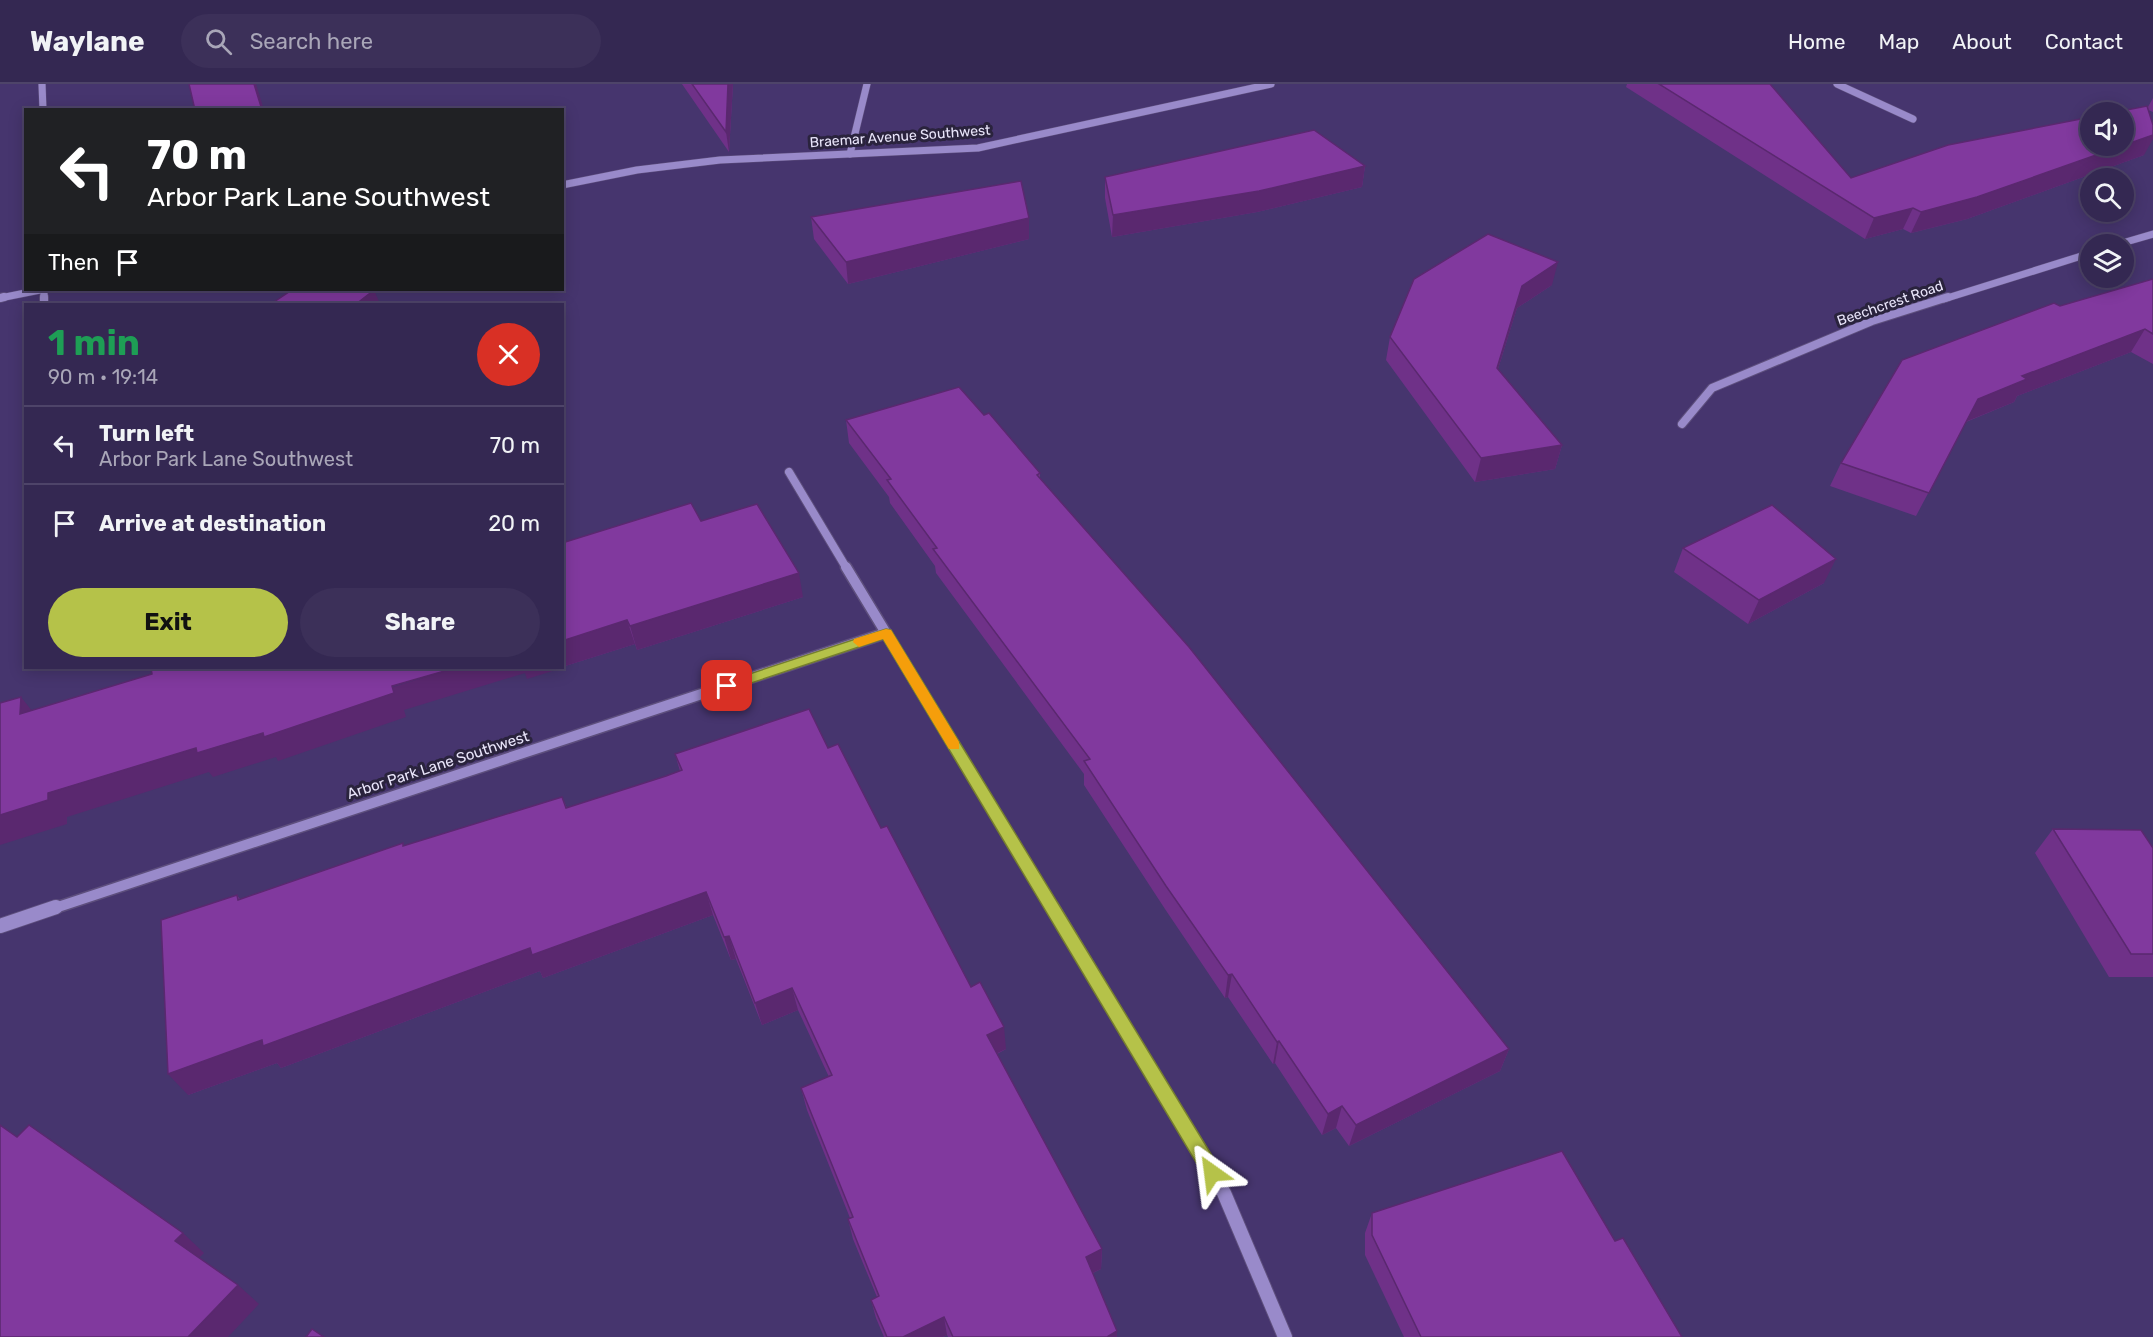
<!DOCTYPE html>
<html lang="en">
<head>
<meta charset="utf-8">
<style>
	body { margin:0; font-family:Rubik,sans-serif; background:#3c3059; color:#f1f3f6; height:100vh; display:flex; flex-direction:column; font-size:22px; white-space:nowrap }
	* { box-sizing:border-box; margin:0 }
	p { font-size:20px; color:#a9a6b8 }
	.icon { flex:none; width:33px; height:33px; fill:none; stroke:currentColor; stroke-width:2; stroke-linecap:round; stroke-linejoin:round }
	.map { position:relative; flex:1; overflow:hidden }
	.drawer { position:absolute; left:24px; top:219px; width:540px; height:366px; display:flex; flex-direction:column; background:#342852; border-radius:0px; box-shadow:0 3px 15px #0003,0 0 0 2px #4e4469 }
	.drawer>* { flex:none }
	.top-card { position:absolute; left:24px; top:24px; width:540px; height:183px; border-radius:0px; box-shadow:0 3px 15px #0003,0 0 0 2px #4e4469; background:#202124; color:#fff; overflow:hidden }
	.fabs { position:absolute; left:2080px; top:18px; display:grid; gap:12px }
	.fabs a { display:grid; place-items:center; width:54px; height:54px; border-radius:50%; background:#342852; box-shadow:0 3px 15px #0003,0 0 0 2px #4e4469; font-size:30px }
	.pin { position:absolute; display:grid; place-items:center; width:51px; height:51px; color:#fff; margin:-26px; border-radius:12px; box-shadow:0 3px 9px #0006 }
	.me { position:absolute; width:66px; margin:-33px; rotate:329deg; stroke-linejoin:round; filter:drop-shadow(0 0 4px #0008) }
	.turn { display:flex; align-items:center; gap:21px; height:126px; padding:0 24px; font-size:27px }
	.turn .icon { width:78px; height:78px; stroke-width:2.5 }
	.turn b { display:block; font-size:42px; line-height:51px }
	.then { display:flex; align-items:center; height:57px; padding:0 24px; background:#0003; gap:12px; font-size:22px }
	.round { display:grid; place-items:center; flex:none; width:63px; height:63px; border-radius:32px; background:#3c3059 }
	.summary { display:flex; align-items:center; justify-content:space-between; height:102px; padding:0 24px }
	h1 { font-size:36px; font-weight:700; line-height:45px; color:#1e9e55 }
	.action { display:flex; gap:12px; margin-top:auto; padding:12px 24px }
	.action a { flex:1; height:69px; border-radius:36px; background:#b5c249; color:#111; font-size:24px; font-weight:700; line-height:69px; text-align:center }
	.action a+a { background:#3c3059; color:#f1f3f6 }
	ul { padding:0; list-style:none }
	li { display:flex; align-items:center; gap:18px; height:78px; padding:0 24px; border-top:2px solid #4e4469 }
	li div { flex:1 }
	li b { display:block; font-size:22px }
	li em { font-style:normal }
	header { display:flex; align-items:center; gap:36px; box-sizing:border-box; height:84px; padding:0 30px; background:#342852; border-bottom:2px solid #4e4469 }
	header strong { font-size:28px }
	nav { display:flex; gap:33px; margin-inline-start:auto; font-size:21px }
	.search { width:420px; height:54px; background:#3c3059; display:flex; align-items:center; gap:15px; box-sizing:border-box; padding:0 21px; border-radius:33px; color:#a9a6b8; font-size:22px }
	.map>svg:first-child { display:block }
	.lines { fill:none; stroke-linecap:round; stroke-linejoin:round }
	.minor-far3-casing { stroke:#5e4f7d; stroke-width:8 }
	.minor-far2-casing { stroke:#5e4f7d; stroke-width:10 }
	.minor-far1-casing { stroke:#5e4f7d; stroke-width:13 }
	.minor-casing { stroke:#5e4f7d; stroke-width:16 }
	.minor-far3 { stroke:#998aca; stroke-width:7 }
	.minor-far2 { stroke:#998aca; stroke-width:8 }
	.minor-far1 { stroke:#998aca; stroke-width:10 }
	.minor { stroke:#998aca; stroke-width:14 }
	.wall { fill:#6f3188 }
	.shaded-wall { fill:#5a286f }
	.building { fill:#81399e; stroke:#5a286f; stroke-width:1.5 }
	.route { fill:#b5c249; stroke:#767e2f; stroke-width:1.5 }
	.slow { fill:#f59e0b }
	.labels { text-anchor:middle; stroke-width:6; stroke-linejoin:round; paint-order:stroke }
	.far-street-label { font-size:14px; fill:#e9e5fa; stroke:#2a233d }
	.street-label { font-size:15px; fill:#e9e5fa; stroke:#2a233d }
</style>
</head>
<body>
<header>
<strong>Waylane</strong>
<div class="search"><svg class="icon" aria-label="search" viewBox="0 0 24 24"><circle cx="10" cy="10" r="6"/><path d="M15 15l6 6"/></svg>Search here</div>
<nav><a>Home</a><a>Map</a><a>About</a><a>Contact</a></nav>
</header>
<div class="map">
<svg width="2153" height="1253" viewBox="0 0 2153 1253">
	<rect width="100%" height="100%" fill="#46356e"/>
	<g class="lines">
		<defs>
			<g id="minor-far3">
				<path d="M42,0L43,26"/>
				<path d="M1837,0L1913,35"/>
				<path d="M850,70L867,0"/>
				<path d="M562,101L637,86L720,76L978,64L1271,0"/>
				<path d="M2119,160L2153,150"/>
				<path d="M44,206V215"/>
				<path d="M0,214L40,206"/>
				<path d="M1944,215L2091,169"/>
			</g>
			<g id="minor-far2">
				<path d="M44,213V220"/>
				<path d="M0,214L4,213"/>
				<path d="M1682,340L1712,304L1872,237L1948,213"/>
				<path d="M789,388L847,485"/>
			</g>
			<g id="minor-far1">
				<path d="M846,483L1053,825"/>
				<path d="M52,825L886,549"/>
			</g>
			<g id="minor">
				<path d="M1052,823L1224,1109L1285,1253"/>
				<path d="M0,842L56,823"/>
			</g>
		</defs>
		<!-- minor-far3 casing -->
		<use href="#minor-far3" class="minor-far3-casing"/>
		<!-- minor-far2 casing -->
		<use href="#minor-far2" class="minor-far2-casing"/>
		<!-- minor-far1 casing -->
		<use href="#minor-far1" class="minor-far1-casing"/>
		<!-- minor casing -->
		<use href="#minor" class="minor-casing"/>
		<!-- minor-far3 -->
		<use href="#minor-far3" class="minor-far3"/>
		<!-- minor-far2 -->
		<use href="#minor-far2" class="minor-far2"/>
		<!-- minor-far1 -->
		<use href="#minor-far1" class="minor-far1"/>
		<!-- minor -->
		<use href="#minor" class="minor"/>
	</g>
	<!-- wall -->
	<g class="wall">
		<path d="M682,0H733L729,68Z"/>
		<path d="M1627,0H1770L1851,94L2148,23L2153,14V28L2148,26L2144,71L1967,135L1911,149L1903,145L1865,155L1626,3Z"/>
		<path d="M1365,82L1362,103L1257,128L1112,153L1105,114V93Z"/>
		<path d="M811,133L1029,134V155L848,200L814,155Z"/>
		<path d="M2153,195V280L2131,268L2017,312L2014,318L1966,338L1916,432L1830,402L1841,379L2060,222Z"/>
		<path d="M1552,201L1517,224L1498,285L1562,361L1555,385L1475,398L1386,276L1390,253Z"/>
		<path d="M984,331L1040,389V395L1509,965L1500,987L1349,1062L1336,1044L1322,1051L1275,979L1273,980L1228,913L1225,914L1165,825L1084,701V690L936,489L935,482L890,419L889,413L849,359L846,336Z"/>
		<path d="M701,437L803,513L637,566L635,560L562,583V459Z"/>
		<path d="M1683,464L1824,499L1748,540L1674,488Z"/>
		<path d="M828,664L881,744L1006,965L997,970L1102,1165L1101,1185L1093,1189L1117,1253H948L947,1251L943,1253H884L876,1234L871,1216L877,1213L853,1155L848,1135L850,1134L807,1026L801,1004L829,993L798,926L762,941L736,875L731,876L713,831L543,894L540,887L281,984L277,979L188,1011L237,811L240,815L403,759L404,762L562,713L567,724L680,687L675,670Z"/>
		<path d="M2053,745L2153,764V893H2109L2035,769Z"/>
		<path d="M1372,1129L1615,1157L1682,1253H1404L1365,1171V1149Z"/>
	</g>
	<!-- shaded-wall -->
	<g class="shaded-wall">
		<path d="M254,0H256L264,26H262Z"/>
		<path d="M728,0H733L729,68L726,48Z"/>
		<path d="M2153,51V55L2144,71L1967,135L1911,149L1921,128Z"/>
		<path d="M1365,82L1362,103L1257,128L1112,153L1113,131Z"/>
		<path d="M1913,124L1903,145L1865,155L1874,134Z"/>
		<path d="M1029,134V155L848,200L846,178Z"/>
		<path d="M1558,178L1552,201L1517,224L1491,307L1497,284L1522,202Z"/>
		<path d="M374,206L380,220H356Z"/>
		<path d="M2145,245L2131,268L2017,312L2014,318L1965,338L1978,315L2022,292Z"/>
		<path d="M1562,361L1555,385L1475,398L1481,374Z"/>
		<path d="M1836,475L1824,499L1748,540L1759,516Z"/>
		<path d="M799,489L803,513L637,566L630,542Z"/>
		<path d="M627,536L635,560L562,583V557Z"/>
		<path d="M455,584H562L527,595L525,589L404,626L406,633L278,677L276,673L213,693L209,688L67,733V740L0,761V731L48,709Z"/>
		<path d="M21,613L40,637L20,630Z"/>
		<path d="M706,808L713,831L543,894L540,887L281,984L277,979L188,1011L168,990L262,956L530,864Z"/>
		<path d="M729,852L736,875L731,876L724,853Z"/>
		<path d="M1232,890L1228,913L1225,914L1228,891Z"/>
		<path d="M792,904L798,926L762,941L755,919Z"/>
		<path d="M1004,943L1006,965L989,973L987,951Z"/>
		<path d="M1279,957L1275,979L1273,980L1277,958Z"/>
		<path d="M1509,965L1500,987L1349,1062L1356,1041Z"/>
		<path d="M1342,1022L1336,1044L1322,1051L1328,1030Z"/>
		<path d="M183,1149L204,1169L196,1177L175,1157Z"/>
		<path d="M1102,1165L1101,1185L1086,1192V1173Z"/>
		<path d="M238,1201L259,1220L228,1253H188Z"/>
		<path d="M944,1233L947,1251L943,1253H903Z"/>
		<path d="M1117,1247V1253H1107Z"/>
	</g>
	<!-- building -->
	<g class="building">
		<path d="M189,0H254L262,26H195Z"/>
		<path d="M692,0H728L726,48Z"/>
		<path d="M1659,0H1770L1851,94L1948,61L2091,33V62H2124V28H2116L2147,22L2153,41V51L1977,113L1921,128L1913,124L1874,134Z"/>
		<path d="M1314,46L1365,82L1259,107L1113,131L1105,93Z"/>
		<path d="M1021,97L1029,134L846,178L811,133Z"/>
		<path d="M1488,150L1558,178L1522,202L1497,284L1562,361L1481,374L1390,253L1414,195Z"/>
		<path d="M2153,195V250L2145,245L2022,292L2027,295L1978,315L1929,409L1841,379L1902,276L2054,219L2060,222Z"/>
		<path d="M292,206H374L356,220H271Z"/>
		<path d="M959,303L984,331L989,329L1040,389L1037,391L1189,563L1509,965L1356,1041L1342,1022L1328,1030L1279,957L1277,958L1232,890L1228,891L1166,802L1084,677L1090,675L933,465L937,464L887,396L891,395L846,336Z"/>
		<path d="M691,419L701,437L757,420L799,489L630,542L627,536L562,557V459Z"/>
		<path d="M1772,421L1836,475L1759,516L1683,464Z"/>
		<path d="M151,584H455L392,602L394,609L264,653L263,649L197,669L196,664L48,709V716L0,731V619L21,613L20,630L152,590Z"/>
		<path d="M809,625L828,664L838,660L881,744L887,742L971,903L980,898L1004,943L987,951L1102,1165L1086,1173L1117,1247L1107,1253H953L944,1233L903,1253H887L871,1216L879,1212L848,1135L853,1133L801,1004L832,991L792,904L755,919L729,852L724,853L706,808L532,871L530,864L263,962L262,956L168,990L161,836L237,811L238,816L403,759V762L562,713L566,724L666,692L682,686L675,670Z"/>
		<path d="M2053,745L2141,746L2153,764V870H2131Z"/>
		<path d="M0,1041L17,1053L29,1041L183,1149L175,1157L238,1201L188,1253H0Z"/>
		<path d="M1562,1067L1615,1157L1623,1154L1682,1253H1421L1372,1151V1129Z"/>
		<path d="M312,1245L324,1253H306Z"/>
	</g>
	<!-- route -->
	<path class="route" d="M886,545L891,546L1219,1083L1221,1089L1219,1095L1212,1098L1206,1095L883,555L727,607L720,602L722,599Z"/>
	<!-- slow -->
	<path class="slow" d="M886,545L891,546L959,658V665H949L883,555L859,563L853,558L854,555Z"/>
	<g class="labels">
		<!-- far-street labels -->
		<g class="far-street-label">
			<text transform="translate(900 52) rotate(-4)" y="5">Braemar Avenue Southwest</text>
			<text transform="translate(1890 219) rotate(-19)" y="5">Beechcrest Road</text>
		</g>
		<!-- street labels -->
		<g class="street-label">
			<text transform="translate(438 681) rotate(-18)" y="5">Arbor Park Lane Southwest</text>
		</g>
	</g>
</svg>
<div class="fabs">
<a><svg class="icon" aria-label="sound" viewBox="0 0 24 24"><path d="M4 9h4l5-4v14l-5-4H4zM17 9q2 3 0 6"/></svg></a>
<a><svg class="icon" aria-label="search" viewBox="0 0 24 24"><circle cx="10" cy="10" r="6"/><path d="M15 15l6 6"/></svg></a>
<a><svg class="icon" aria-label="layers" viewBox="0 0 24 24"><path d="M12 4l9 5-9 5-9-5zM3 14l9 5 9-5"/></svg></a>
</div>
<div class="pin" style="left:727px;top:602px;background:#d93025"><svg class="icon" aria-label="arrive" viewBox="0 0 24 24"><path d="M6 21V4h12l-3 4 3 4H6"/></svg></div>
<svg class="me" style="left:1212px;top:1089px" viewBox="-20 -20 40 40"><path d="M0-17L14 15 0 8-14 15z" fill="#b5c249" stroke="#fff" stroke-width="4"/></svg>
<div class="top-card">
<div class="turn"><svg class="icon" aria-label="left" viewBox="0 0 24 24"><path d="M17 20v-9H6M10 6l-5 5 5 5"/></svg><div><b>70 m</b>Arbor Park Lane Southwest</div></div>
<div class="then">Then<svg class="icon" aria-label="arrive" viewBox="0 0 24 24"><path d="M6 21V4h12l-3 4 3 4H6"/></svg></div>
</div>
<section class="drawer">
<div class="summary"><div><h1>1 min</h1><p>90 m · 19:14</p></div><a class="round" style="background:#d93025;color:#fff"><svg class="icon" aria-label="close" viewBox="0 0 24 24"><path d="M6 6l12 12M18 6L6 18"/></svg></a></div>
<ul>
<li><svg class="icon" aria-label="left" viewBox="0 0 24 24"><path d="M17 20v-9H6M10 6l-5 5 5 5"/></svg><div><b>Turn left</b><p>Arbor Park Lane Southwest</p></div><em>70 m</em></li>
<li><svg class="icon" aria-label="arrive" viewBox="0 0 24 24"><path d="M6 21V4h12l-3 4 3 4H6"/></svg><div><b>Arrive at destination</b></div><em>20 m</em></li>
</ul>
<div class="action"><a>Exit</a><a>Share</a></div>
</section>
</div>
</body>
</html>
